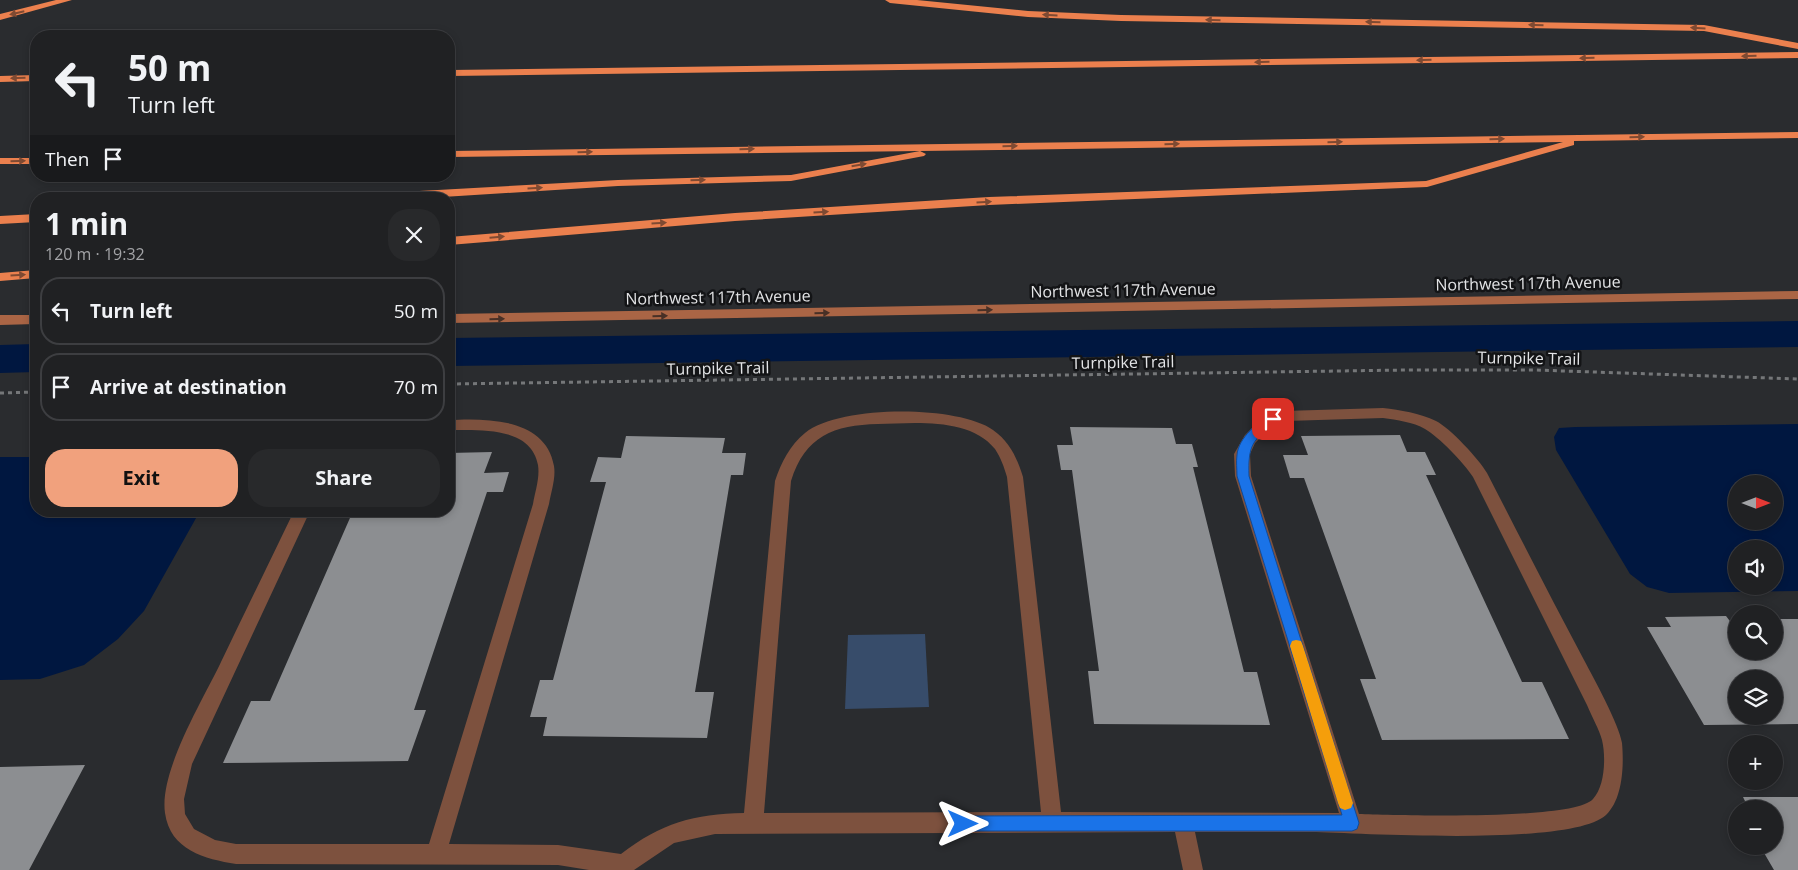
<!DOCTYPE html>
<html lang="en">
<head>
<meta charset="utf-8">
<style>
	body { margin:0; font-family:"Open Sans",sans-serif; background:#28292b; color:#f1f3f6; height:100vh; display:flex; flex-direction:column; font-size:19px; white-space:nowrap }
	* { box-sizing:border-box; margin:0 }
	p { font-size:16px; color:#a2a3a6 }
	.icon { flex:none; width:28px; height:28px; fill:none; stroke:currentColor; stroke-width:2; stroke-linecap:round; stroke-linejoin:round }
	.map { position:relative; flex:1; overflow:hidden }
	.details { position:absolute; left:30px; top:192px; width:425px; height:325px; display:flex; flex-direction:column; background:#202123; border-radius:20px; box-shadow:0 2px 8px #0003,0 0 0 1px #3d3e41 }
	.details>* { flex:none }
	.guide { position:absolute; left:30px; top:30px; width:425px; height:152px; border-radius:20px; box-shadow:0 2px 8px #0003,0 0 0 1px #3d3e41; background:#202123; color:#f1f3f6; overflow:hidden }
	.needle { width:32px; rotate:90deg }
	.controls { position:absolute; left:1728px; top:475px; display:grid; gap:10px }
	.controls a { display:grid; place-items:center; width:55px; height:55px; border-radius:50%; background:#202123; box-shadow:0 2px 8px #0003,0 0 0 1px #3d3e41; font-size:25px }
	.pin { position:absolute; display:grid; place-items:center; width:42px; height:42px; color:#fff; margin:-21px; border-radius:10px; box-shadow:0 2px 8px #0006 }
	.me { position:absolute; width:55px; margin:-28px; rotate:90deg; stroke-linejoin:round; filter:drop-shadow(0 0 4px #0008) }
	.turn { display:flex; align-items:center; gap:18px; height:105px; padding:0 15px; font-size:22px }
	.turn .icon { width:65px; height:65px; stroke-width:2.5 }
	.turn b { display:block; font-size:35px; line-height:42px }
	.then { display:flex; align-items:center; height:48px; padding:0 15px; background:#0003; gap:10px; font-size:19px }
	.round { display:grid; place-items:center; flex:none; width:52px; height:52px; border-radius:20px; background:#28292b }
	.summary { display:flex; align-items:center; justify-content:space-between; height:85px; padding:0 15px }
	h1 { font-size:30px; font-weight:700; line-height:38px }
	.cta { display:flex; gap:10px; margin-top:auto; padding:10px 15px }
	.cta a { flex:1; height:58px; border-radius:20px; background:#f1a17d; color:#111; font-size:20px; font-weight:700; line-height:58px; text-align:center }
	.cta a+a { background:#28292b; color:#f1f3f6 }
	ul { padding:0; list-style:none }
	li { display:flex; align-items:center; gap:15px; height:68px; margin:0 10px 8px; padding:0 5px; border:2px solid #3d3e41; border-radius:20px }
	li div { flex:1 }
	li b { display:block; font-size:19px }
	li em { font-style:normal }
	.map>svg:first-child { display:block }
	.green { fill:#374c6a }
	.water { fill:#001740; fill-rule:evenodd }
	.lines { fill:none; stroke-linecap:round; stroke-linejoin:round }
	.canal { fill:#001740; fill-rule:evenodd }
	.building { fill:#8c8e91; fill-rule:evenodd }
	.path { stroke:#757779; stroke-width:3; stroke-dasharray:4 4; stroke-linecap:butt }
	.street { fill:#7d513e; fill-rule:evenodd }
	.secondary { fill:#aa6545; fill-rule:evenodd }
	.highway { fill:#eb804e; fill-rule:evenodd }
	.oneway { fill:#7f4a32 }
	.oneway2 { fill:#483026 }
	.route { fill:#1a73e8; stroke:#114b97 }
	.slow { fill:#f59e0b }
	.labels { text-anchor:middle; stroke-width:5; stroke-linejoin:round; paint-order:stroke }
	.street-label { font-size:16px; fill:#e3e4e6; stroke:#131416 }
</style>
</head>
<body>
<div class="map">
<svg width="1798" height="870" viewBox="0 0 1798 870">
	<rect width="100%" height="100%" fill="#2a2c2f"/>
	<!-- green -->
	<path class="green" d="M925,634L929,707L845,709L848,635Z"/>
	<!-- water -->
	<g class="water">
		<path d="M1798,424V591L1669,593L1647,587L1630,574L1556,450L1554,437L1559,428L1575,427ZM1736,484H1774V521H1736ZM1736,549H1774V586H1736Z"/>
		<path d="M0,457H36V511H200L144,611L118,639L84,665L40,679L0,680Z"/>
	</g>
	<g class="lines">
		<!-- canal -->
		<g class="canal">
			<path d="M1798,321V347L449,366V338Z"/>
			<path d="M36,344V372L0,373V345Z"/>
		</g>
	</g>
	<!-- building -->
	<g class="building">
		<path d="M1070,427L1172,428L1176,444H1192L1198,467H1193L1244,672H1257L1270,725L1094,724L1088,671H1099L1072,470H1061L1057,445H1073Z"/>
		<path d="M1400,435L1407,452H1425L1436,475H1426L1522,682H1542L1569,739L1382,740L1360,679H1376L1304,478H1290L1283,455H1308L1301,436Z"/>
		<path d="M626,436L725,438L722,453H746L743,475H731L695,692H714L707,738L543,736L547,717H530L540,680H553L606,482H590L598,457L621,458Z"/>
		<path d="M492,452L484,473L509,472L503,492H487L414,710H426L408,761L223,763L251,701H270L353,511H449V453Z"/>
		<path d="M1726,616L1736,629V651H1774V629H1782L1775,619H1798V724L1704,725L1647,627H1671L1665,617ZM1736,679H1774V716H1736Z"/>
		<path d="M85,765L29,870H0V767Z"/>
		<path d="M1743,797H1798V870H1774L1760,846H1774V809H1749Z"/>
	</g>
	<g class="lines">
		<!-- path -->
		<g class="path">
			<path d="M449,384L1406,370H1535L1798,379"/>
			<path d="M0,393L36,392"/>
		</g>
		<!-- street -->
		<path class="street" d="M1383,408C1400,410 1420,413 1436,421C1450,428 1479,459 1487,473C1519,535 1551,598 1584,660C1594,679 1619,724 1622,743C1624,765 1623,799 1606,815C1571,847 1364,833 1311,832C1272,832 1234,832 1195,832L1203,870H1183L1175,832L715,834L674,843L634,870H589L558,865L236,864C205,859 170,850 165,813C159,771 203,700 221,662C245,612 270,561 294,511H310L192,764L184,799L185,814L194,829L215,840L236,844H429L533,504C535,492 540,478 538,465C531,426 479,430 449,430V420C486,418 546,418 554,466C556,478 551,492 549,504L449,844L558,845L621,854C661,823 694,814 744,813L775,481C781,463 790,445 805,433C840,405 957,405 993,430C1010,442 1017,458 1023,477L1061,812L1339,813L1235,476L1234,454L1245,435L1259,421L1284,411ZM1383,418C1397,420 1413,422 1425,429C1439,437 1464,463 1473,477L1587,705C1592,717 1599,729 1602,740C1606,757 1605,786 1593,799C1574,821 1395,815 1359,814L1251,476L1250,454L1255,443L1269,429L1286,421ZM878,424C913,423 970,417 995,449C1001,458 1004,467 1007,477L1041,812L764,813L791,481C805,436 834,425 878,424Z"/>
		<!-- secondary -->
		<g class="secondary">
			<path d="M1798,291V299L449,323V314Z"/>
			<path d="M0,315H36V324L0,325Z"/>
		</g>
		<!-- highway -->
		<g class="highway">
			<path d="M56,0H72L0,20V14Z"/>
			<path d="M885,0H917L1028,11L1121,15L1704,25L1798,43V49L1704,31L1121,21L1028,17L890,3Z"/>
			<path d="M1798,52V58L449,76V70Z"/>
			<path d="M36,75V81L0,82V76Z"/>
			<path d="M1798,132V138L1574,141V145L1427,187L989,205L735,221L449,245V237L735,213L989,197L1426,181L1563,142L920,151L926,154L924,156L791,181L618,186L411,199H341L347,195L618,180L791,175L920,151L449,157V151Z"/>
			<rect x="0" y="158" width="36" height="6"/>
			<path d="M36,214V222L0,224V216Z"/>
			<path d="M36,270V278L0,281V273Z"/>
		</g>
	</g>
	<!-- one-way arrows -->
	<defs><path id="oneway-solid" d="M-6-.8H1V-3.2L6.5 0L1 3.2V.8H-6Z" transform="scale(1.25)"/></defs>
	<g class="oneway">
		<use href="#oneway-solid" transform="translate(17 13) rotate(167)"/>
		<use href="#oneway-solid" transform="translate(1050 15) rotate(-177)"/>
		<use href="#oneway-solid" transform="translate(1213 20) rotate(-179)"/>
		<use href="#oneway-solid" transform="translate(1373 22) rotate(-179)"/>
		<use href="#oneway-solid" transform="translate(1536 25) rotate(-179)"/>
		<use href="#oneway-solid" transform="translate(1698 28) rotate(-177)"/>
		<use href="#oneway-solid" transform="translate(1749 56) rotate(179)"/>
		<use href="#oneway-solid" transform="translate(1587 58) rotate(179)"/>
		<use href="#oneway-solid" transform="translate(1424 60) rotate(179)"/>
		<use href="#oneway-solid" transform="translate(1262 62) rotate(179)"/>
		<use href="#oneway-solid" transform="translate(18 78) rotate(179)"/>
		<use href="#oneway-solid" transform="translate(1637 137) rotate(-1)"/>
		<use href="#oneway-solid" transform="translate(1497 139) rotate(-1)"/>
		<use href="#oneway-solid" transform="translate(1335 142) rotate(-1)"/>
		<use href="#oneway-solid" transform="translate(1172 144) rotate(-1)"/>
		<use href="#oneway-solid" transform="translate(1010 146) rotate(-1)"/>
		<use href="#oneway-solid" transform="translate(747 149) rotate(-1)"/>
		<use href="#oneway-solid" transform="translate(585 152) rotate(-1)"/>
		<use href="#oneway-solid" transform="translate(18 161) rotate(-1)"/>
		<use href="#oneway-solid" transform="translate(859 165) rotate(-10)"/>
		<use href="#oneway-solid" transform="translate(698 180) rotate(-2)"/>
		<use href="#oneway-solid" transform="translate(535 188) rotate(-3)"/>
		<use href="#oneway-solid" transform="translate(984 202) rotate(-3)"/>
		<use href="#oneway-solid" transform="translate(821 212) rotate(-4)"/>
		<use href="#oneway-solid" transform="translate(659 223) rotate(-4)"/>
		<use href="#oneway-solid" transform="translate(497 237) rotate(-5)"/>
		<use href="#oneway-solid" transform="translate(18 275) rotate(-4)"/>
	</g>
	<g class="oneway2">
		<use href="#oneway-solid" transform="translate(985 310) rotate(-1)"/>
		<use href="#oneway-solid" transform="translate(822 313) rotate(-1)"/>
		<use href="#oneway-solid" transform="translate(660 316) rotate(-1)"/>
		<use href="#oneway-solid" transform="translate(497 319) rotate(-1)"/>
	</g>
	<!-- route -->
	<path class="route" d="M1273,415L1277,416V422C1252,440 1248,445 1249,476L1359,823L1357,829L1352,831H963L958,829L956,824L958,818L963,816L1342,815L1237,476C1237,469 1236,462 1237,455C1238,439 1258,420 1273,415Z"/>
	<!-- slow -->
	<path class="slow" d="M1296,640L1301,641L1303,646L1353,803L1351,808L1345,810L1340,808L1338,803L1290,646L1292,641Z"/>
	<g class="labels">
		<!-- street labels -->
		<g class="street-label">
			<text transform="translate(1528 283) rotate(-1)" y="6">Northwest 117th Avenue</text>
			<text transform="translate(1123 290) rotate(-1)" y="6">Northwest 117th Avenue</text>
			<text transform="translate(718 297) rotate(-1)" y="6">Northwest 117th Avenue</text>
			<text transform="translate(1529 358) rotate(1)" y="6">Turnpike Trail</text>
			<text transform="translate(1123 362) rotate(-1)" y="6">Turnpike Trail</text>
			<text transform="translate(718 368) rotate(-1)" y="6">Turnpike Trail</text>
		</g>
	</g>
</svg>
<div class="controls">
<a><svg class="needle" viewBox="-14 -14 28 28"><path d="M0-13l5 13h-10z" fill="#e53935"/><path d="M0 13l5-13h-10z" fill="#a2a3a6"/></svg></a>
<a><svg class="icon" aria-label="sound" viewBox="0 0 24 24"><path d="M4 9h4l5-4v14l-5-4H4zM17 9q2 3 0 6"/></svg></a>
<a><svg class="icon" aria-label="search" viewBox="0 0 24 24"><circle cx="10" cy="10" r="6"/><path d="M15 15l6 6"/></svg></a>
<a><svg class="icon" aria-label="layers" viewBox="0 0 24 24"><path d="M12 4l9 5-9 5-9-5zM3 14l9 5 9-5"/></svg></a>
<a>+</a>
<a>−</a>
</div>
<div class="pin" style="left:1273px;top:419px;background:#d93025"><svg class="icon" aria-label="arrive" viewBox="0 0 24 24"><path d="M6 21V4h12l-3 4 3 4H6"/></svg></div>
<svg class="me" style="left:963px;top:824px" viewBox="-20 -20 40 40"><path d="M0-17L14 15 0 8-14 15z" fill="#1a73e8" stroke="#fff" stroke-width="4"/></svg>
<div class="guide">
<div class="turn"><svg class="icon" aria-label="left" viewBox="0 0 24 24"><path d="M17 20v-9H6M10 6l-5 5 5 5"/></svg><div><b>50 m</b>Turn left</div></div>
<div class="then">Then<svg class="icon" aria-label="arrive" viewBox="0 0 24 24"><path d="M6 21V4h12l-3 4 3 4H6"/></svg></div>
</div>
<section class="details">
<div class="summary"><div><h1>1 min</h1><p>120 m · 19:32</p></div><a class="round"><svg class="icon" aria-label="close" viewBox="0 0 24 24"><path d="M6 6l12 12M18 6L6 18"/></svg></a></div>
<ul>
<li><svg class="icon" aria-label="left" viewBox="0 0 24 24"><path d="M17 20v-9H6M10 6l-5 5 5 5"/></svg><div><b>Turn left</b></div><em>50 m</em></li>
<li><svg class="icon" aria-label="arrive" viewBox="0 0 24 24"><path d="M6 21V4h12l-3 4 3 4H6"/></svg><div><b>Arrive at destination</b></div><em>70 m</em></li>
</ul>
<div class="cta"><a>Exit</a><a>Share</a></div>
</section>
</div>
</body>
</html>
